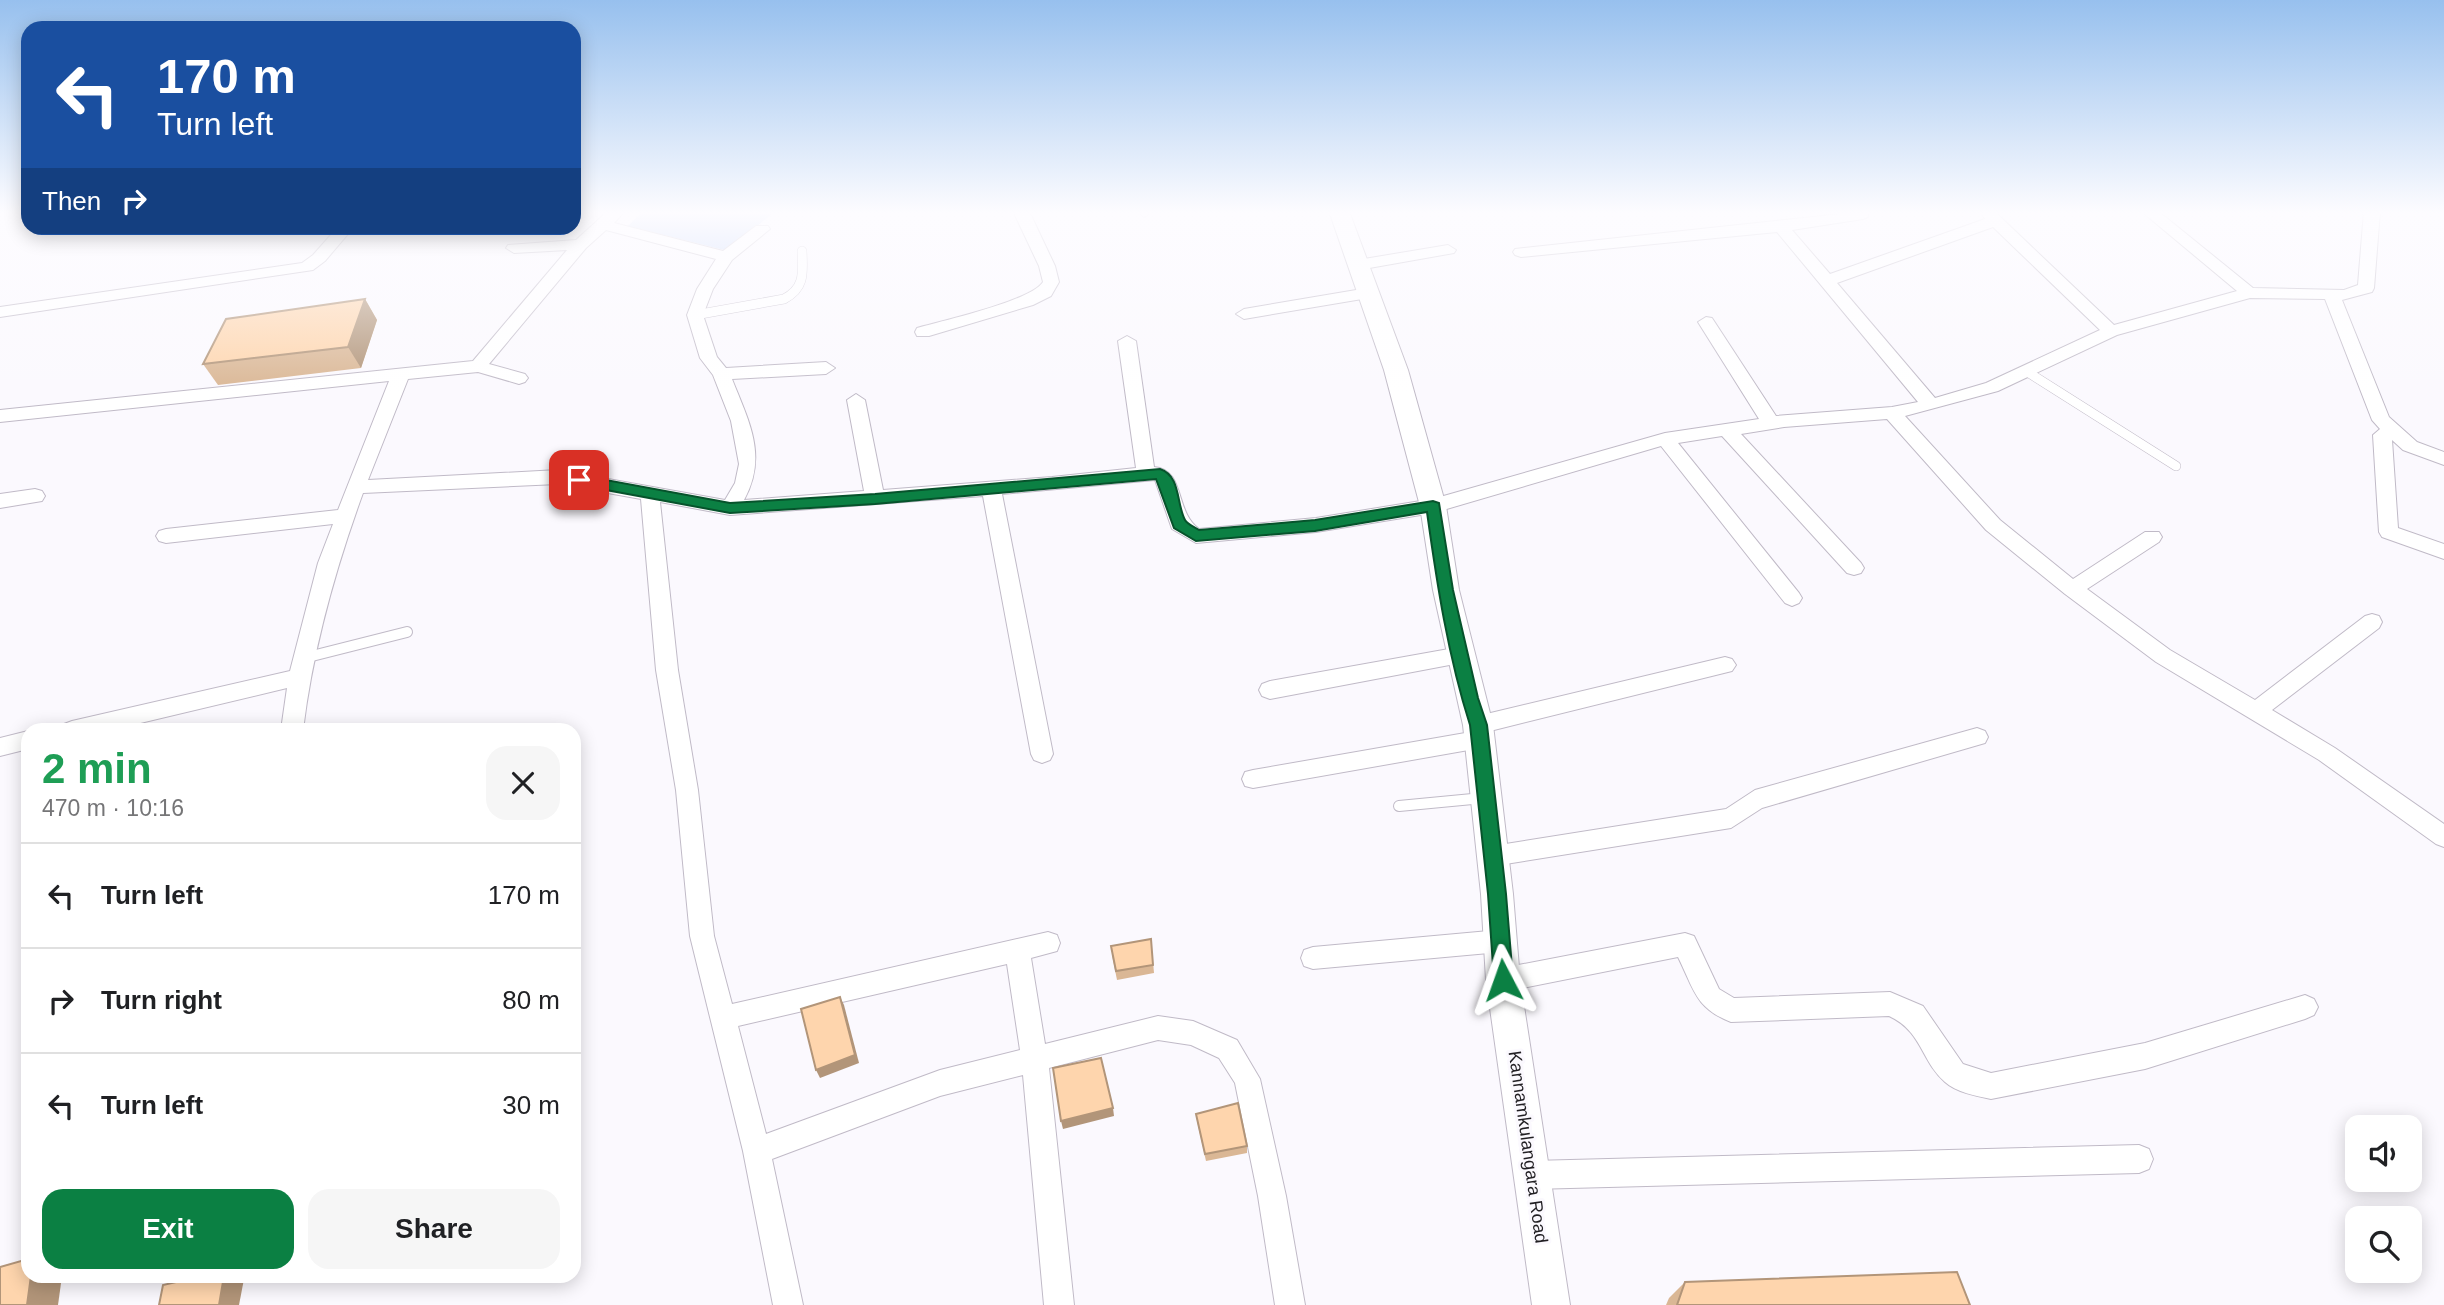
<!DOCTYPE html>
<html lang="en">
<head>
<meta charset="utf-8">
<style>
	body { margin:0; font-family:Helvetica,sans-serif; background:#f6f6f6; color:#202124; height:100vh; display:flex; flex-direction:column; font-size:26px; white-space:nowrap }
	* { box-sizing:border-box; margin:0 }
	p { font-size:23px; color:#757577 }
	.icon { flex:none; width:38px; height:38px; fill:none; stroke:currentColor; stroke-width:2; stroke-linecap:round; stroke-linejoin:round }
	.map { position:relative; flex:1; overflow:hidden }
	.sheet { position:absolute; left:21px; top:723px; width:560px; height:560px; display:flex; flex-direction:column; background:#fff; border-radius:21px; box-shadow:0 4px 18px #0003 }
	.sheet>* { flex:none }
	.top-card { position:absolute; left:21px; top:21px; width:560px; height:214px; border-radius:21px; box-shadow:0 4px 18px #0003; background:#1a4fa0; color:#fff; overflow:hidden }
	.controls { position:absolute; left:2345px; top:1115px; display:grid; gap:14px }
	.controls a { display:grid; place-items:center; width:77px; height:77px; border-radius:14px; background:#fff; box-shadow:0 4px 18px #0003; font-size:35px }
	.pin { position:absolute; display:grid; place-items:center; width:60px; height:60px; color:#fff; margin:-30px; border-radius:14px; box-shadow:0 4px 10px #0006 }
	.me { position:absolute; width:77px; margin:-38px; rotate:356deg; stroke-linejoin:round; filter:drop-shadow(0 0 5px #0008) }
	.turn { display:flex; align-items:center; gap:24px; height:147px; padding:0 21px; font-size:32px }
	.turn .icon { width:91px; height:91px; stroke-width:2.5 }
	.turn b { display:block; font-size:49px; line-height:60px }
	.then { display:flex; align-items:center; height:66px; padding:0 21px; background:#0003; gap:14px; font-size:26px }
	.round { display:grid; place-items:center; flex:none; width:74px; height:74px; border-radius:21px; background:#f6f6f6 }
	.summary { display:flex; align-items:center; justify-content:space-between; height:119px; padding:0 21px }
	h1 { font-size:42px; font-weight:600; line-height:52px; color:#1e9e55 }
	.cta { display:flex; gap:14px; margin-top:auto; padding:14px 21px }
	.cta a { flex:1; height:80px; border-radius:21px; background:#0b8043; color:#fff; font-size:28px; font-weight:600; line-height:80px; text-align:center }
	.cta a+a { background:#f6f6f6; color:#202124 }
	ul { padding:0; list-style:none }
	li { display:flex; align-items:center; gap:21px; height:105px; padding:0 21px; border-top:2px solid #e0e0e0 }
	li div { flex:1 }
	li b { display:block; font-size:26px }
	li em { font-style:normal }
	.map>svg:first-child { display:block }
	.water { fill:#bfd2f7 }
	.lines { fill:none; stroke-linecap:round; stroke-linejoin:round }
	.lane-far1-casing { stroke:#c0bac7; stroke-width:10 }
	.lane-casing { stroke:#c0bac7; stroke-width:12 }
	.street-casing { stroke:#c0bac7; stroke-width:2 }
	.secondary-casing { stroke:#c0bac7; stroke-width:2 }
	.lane-far1 { stroke:#fff; stroke-width:9 }
	.lane { stroke:#fff; stroke-width:10 }
	.street { fill:#fff; fill-rule:evenodd }
	.secondary { fill:#fff; fill-rule:evenodd }
	.wall { fill:#dab795 }
	.shaded-wall { fill:#b29579 }
	.building { fill:#fed5ad; stroke:#b29579; stroke-width:2 }
	.route { fill:#0b8043; stroke:#07532c; stroke-width:2 }
	.labels { text-anchor:middle; stroke-width:6; stroke-linejoin:round; paint-order:stroke }
	.street-label { font-size:18px; fill:#211f23; stroke:#fbf9fe }
</style>
</head>
<body>
<div class="map">
<svg width="2444" height="1305" viewBox="0 0 2444 1305">
	<rect width="100%" height="100%" fill="#fbf9fe"/>
	<!-- water -->
	<path class="water" d="M643,211H775L728,251L628,226Z"/>
	<g class="lines">
		<defs>
			<g id="lane-far1">
				<path d="M695,315L784,299C805,288 803,273 802,251"/>
				<path d="M2026,371L2176,466"/>
			</g>
			<g id="lane">
				<path d="M304,658L407,632"/>
				<path d="M1399,806L1483,798"/>
			</g>
			<g id="street">
				<path d="M608,211H625L614,223L723,251L756,226H768L770,229L732,260L713,289L703,315L717,357L726,368L826,362L835,368L826,374L732,379C749,422 768,456 744,500L864,491L847,400L856,394L865,400L883,490L1052,477L1136,468L1118,341L1127,336L1136,341L1154,467C1186,470 1174,511 1199,529L1316,518L1433,499L1665,433L1759,419L1698,322L1706,317L1712,318L1776,416L1892,407L1918,402L1777,232L1521,257L1515,255L1513,252L1515,249L1869,211L1868,217L1863,219L1792,230L1830,274L1985,219L1980,211H1994L2114,325L2237,291L2141,211H2158L2253,288L2344,290L2358,285L2364,211H2380L2374,288L2372,292L2342,300L2389,417L2417,442L2444,452V465L2403,450L2392,440L2398,528L2444,544V559L2382,537L2379,532L2373,435L2380,429L2372,420L2325,299L2250,298L2117,335L1998,391L1905,416L2000,520L2073,579L2145,532H2159L2162,537L2159,542L2087,589L2170,650L2255,700L2365,616L2372,614L2379,616L2382,622L2379,628L2272,710L2335,748L2444,824V847L2436,844L2319,760L2156,662L2065,594L1986,530L1887,419L1784,427L1741,434L1861,563L1864,568L1861,573L1854,575L1847,573L1722,436L1678,443L1799,593L1802,598L1799,603L1792,606L1785,603L1661,446L1433,513L1316,532L1196,543L1172,529L1155,480L1002,494L1053,754L1050,760L1042,763L1034,760L1031,754L983,496L730,515L660,502L678,670L698,790L714,936L732,1004L1048,932L1057,935L1060,943L1057,951L1031,958L1045,1044L1158,1016L1193,1021L1237,1040L1260,1079L1286,1196L1305,1305H1275L1258,1196L1235,1083L1219,1058L1191,1045L1158,1040L1049,1068L1074,1305H1044L1023,1075L940,1096L772,1159L803,1305H773L743,1151L690,936L676,790L656,670L641,499L558,484L363,493C335,570 313,648 303,730H281L287,688L111,730H61L64,724L72,721L290,671L318,563L333,524L166,543L159,541L156,536L159,531L166,529L338,510L389,381L0,422V410L473,361L567,250L514,253L506,248L508,245L576,240ZM1993,227L2100,330L1986,383L1935,398L1837,283ZM606,230L716,259L697,289L687,315L700,358L713,375L731,421L739,464L735,483L725,500L558,470L368,480L408,379L478,372L519,384L525,382L528,378L525,374L489,364L586,248ZM1007,964L1020,1050L940,1070L766,1134L738,1026Z"/>
				<path d="M1013,211H1029L1055,266L1059,282L1051,296L1033,305L929,336H917L915,332L917,328C942,321 1031,301 1043,282L1039,266Z"/>
				<path d="M1136,211H1152V212L1144,217Z"/>
				<path d="M337,228H353L325,261L313,270L0,317V307L302,263L313,255Z"/>
				<path d="M1448,245L1456,250L1454,253L1358,270L1350,265L1358,260Z"/>
				<path d="M1368,288L1376,293L1374,297L1244,319L1236,314L1244,309Z"/>
				<path d="M35,489L42,491L45,496L42,501L0,508V494Z"/>
				<path d="M1460,647L1467,649L1471,655L1467,661L1460,663L1270,699L1262,696L1259,690L1262,684L1270,681Z"/>
				<path d="M1725,657L1732,659L1736,665L1732,671L1486,732L1491,739L1488,745L1480,748L1253,788L1245,786L1242,779L1245,772L1253,770L1471,732L1467,725L1470,719L1478,716Z"/>
				<path d="M1977,728L1985,731L1988,737L1985,743L1762,808L1731,828L1493,866L1485,863L1481,856L1485,849L1493,846L1726,809L1755,790Z"/>
				<path d="M28,731V749L0,756V738Z"/>
				<path d="M1500,930L1509,933L1512,941L1509,949L1500,952L1313,969L1304,966L1301,958L1304,950L1313,947Z"/>
				<path d="M1685,933L1694,936L1719,989L1734,998L1890,992L1923,1006L1963,1064L1991,1073L2145,1043L2305,995L2314,999L2318,1007L2314,1015L2305,1019L2145,1069L1991,1099C1976,1096 1956,1092 1945,1082C1921,1061 1922,1031 1889,1016L1731,1022C1695,1008 1694,989 1678,957L1503,992L1494,988L1490,980L1494,972L1503,968Z"/>
				<path d="M2139,1145L2149,1149L2153,1159L2149,1169L2139,1173L1532,1189L1522,1185L1518,1175L1522,1165L1532,1161Z"/>
			</g>
			<path id="secondary" d="M1329,211H1349L1408,370L1446,506L1459,590L1493,725L1513,894L1520,980L1570,1305H1532L1486,980L1481,894L1463,725L1433,590L1420,506L1384,370Z"/>
		</defs>
		<!-- lane-far1 casing -->
		<use href="#lane-far1" class="lane-far1-casing"/>
		<!-- lane casing -->
		<use href="#lane" class="lane-casing"/>
		<!-- street casing -->
		<use href="#street" class="street-casing"/>
		<!-- secondary casing -->
		<use href="#secondary" class="secondary-casing"/>
		<!-- lane-far1 -->
		<use href="#lane-far1" class="lane-far1"/>
		<!-- lane -->
		<use href="#lane" class="lane"/>
		<!-- street -->
		<use href="#street" class="street"/>
		<!-- secondary -->
		<use href="#secondary" class="secondary"/>
	</g>
	<!-- wall -->
	<g class="wall">
		<path d="M365,299L377,320L361,368L218,385L203,364Z"/>
		<path d="M1151,939L1154,973L1117,980L1112,955Z"/>
		<path d="M1196,1114L1247,1146V1153L1206,1161L1197,1121Z"/>
		<path d="M1685,1282L1970,1305H1666L1669,1298Z"/>
	</g>
	<!-- shaded-wall -->
	<g class="shaded-wall">
		<path d="M365,299L377,320L361,368L348,347Z"/>
		<path d="M840,997L844,1005L859,1063L820,1078L816,1070Z"/>
		<path d="M1113,1108L1114,1116L1063,1129L1061,1121Z"/>
		<path d="M31,1276H62L58,1305H27Z"/>
		<path d="M224,1276H237L244,1279L239,1305H219Z"/>
	</g>
	<!-- building -->
	<g class="building">
		<path d="M365,299L348,347L203,364L226,319Z"/>
		<path d="M1151,939L1153,965L1116,971L1111,946Z"/>
		<path d="M840,997L855,1055L816,1070L801,1009Z"/>
		<path d="M1101,1058L1113,1108L1061,1121L1053,1068Z"/>
		<path d="M1238,1103L1247,1146L1205,1154L1196,1114Z"/>
		<path d="M28,1259V1276H31L27,1305H0V1267Z"/>
		<path d="M1957,1272L1970,1305H1677L1685,1282Z"/>
		<path d="M202,1276H224L219,1305H159L163,1285Z"/>
	</g>
	<!-- sky -->
	<linearGradient id="sky" x2="0" y2="1"><stop stop-color="#97c0ee"/><stop offset="0.54" stop-color="#fdfcff"/><stop offset="1" stop-color="#fdfcff" stop-opacity="0"/></linearGradient>
	<rect width="2444" height="394" fill="url(#sky)"/>
	<!-- route -->
	<path class="route" d="M1160,469C1181,476 1176,503 1185,520C1187,524 1194,527 1199,530L1315,520L1433,501L1439,503L1453,590L1478,698L1487,725L1506,894L1513,980L1510,986L1503,989L1496,986L1494,980L1488,894L1470,725C1448,656 1437,584 1427,512L1315,531L1196,541L1174,528L1156,479L875,504L730,513L579,485L571,480L579,475L730,503L875,494Z"/>
	<g class="labels">
		<!-- street labels -->
		<g class="street-label">
			<text transform="translate(1528 1147) rotate(82)" y="6">Kannamkulangara Road</text>
		</g>
	</g>
</svg>
<div class="controls">
<a><svg class="icon" aria-label="sound" viewBox="0 0 24 24"><path d="M4 9h4l5-4v14l-5-4H4zM17 9q2 3 0 6"/></svg></a>
<a><svg class="icon" aria-label="search" viewBox="0 0 24 24"><circle cx="10" cy="10" r="6"/><path d="M15 15l6 6"/></svg></a>
</div>
<div class="pin" style="left:579px;top:480px;background:#d93025"><svg class="icon" aria-label="arrive" viewBox="0 0 24 24"><path d="M6 21V4h12l-3 4 3 4H6"/></svg></div>
<svg class="me" style="left:1503px;top:980px" viewBox="-20 -20 40 40"><path d="M0-17L14 15 0 8-14 15z" fill="#0b8043" stroke="#fff" stroke-width="4"/></svg>
<div class="top-card">
<div class="turn"><svg class="icon" aria-label="left" viewBox="0 0 24 24"><path d="M17 20v-9H6M10 6l-5 5 5 5"/></svg><div><b>170 m</b>Turn left</div></div>
<div class="then">Then<svg class="icon" aria-label="right" viewBox="0 0 24 24"><path d="M7 20v-9h11M14 6l5 5-5 5"/></svg></div>
</div>
<section class="sheet">
<div class="summary"><div><h1>2 min</h1><p>470 m · 10:16</p></div><a class="round"><svg class="icon" aria-label="close" viewBox="0 0 24 24"><path d="M6 6l12 12M18 6L6 18"/></svg></a></div>
<ul>
<li><svg class="icon" aria-label="left" viewBox="0 0 24 24"><path d="M17 20v-9H6M10 6l-5 5 5 5"/></svg><div><b>Turn left</b></div><em>170 m</em></li>
<li><svg class="icon" aria-label="right" viewBox="0 0 24 24"><path d="M7 20v-9h11M14 6l5 5-5 5"/></svg><div><b>Turn right</b></div><em>80 m</em></li>
<li><svg class="icon" aria-label="left" viewBox="0 0 24 24"><path d="M17 20v-9H6M10 6l-5 5 5 5"/></svg><div><b>Turn left</b></div><em>30 m</em></li>
</ul>
<div class="cta"><a>Exit</a><a>Share</a></div>
</section>
</div>
</body>
</html>
